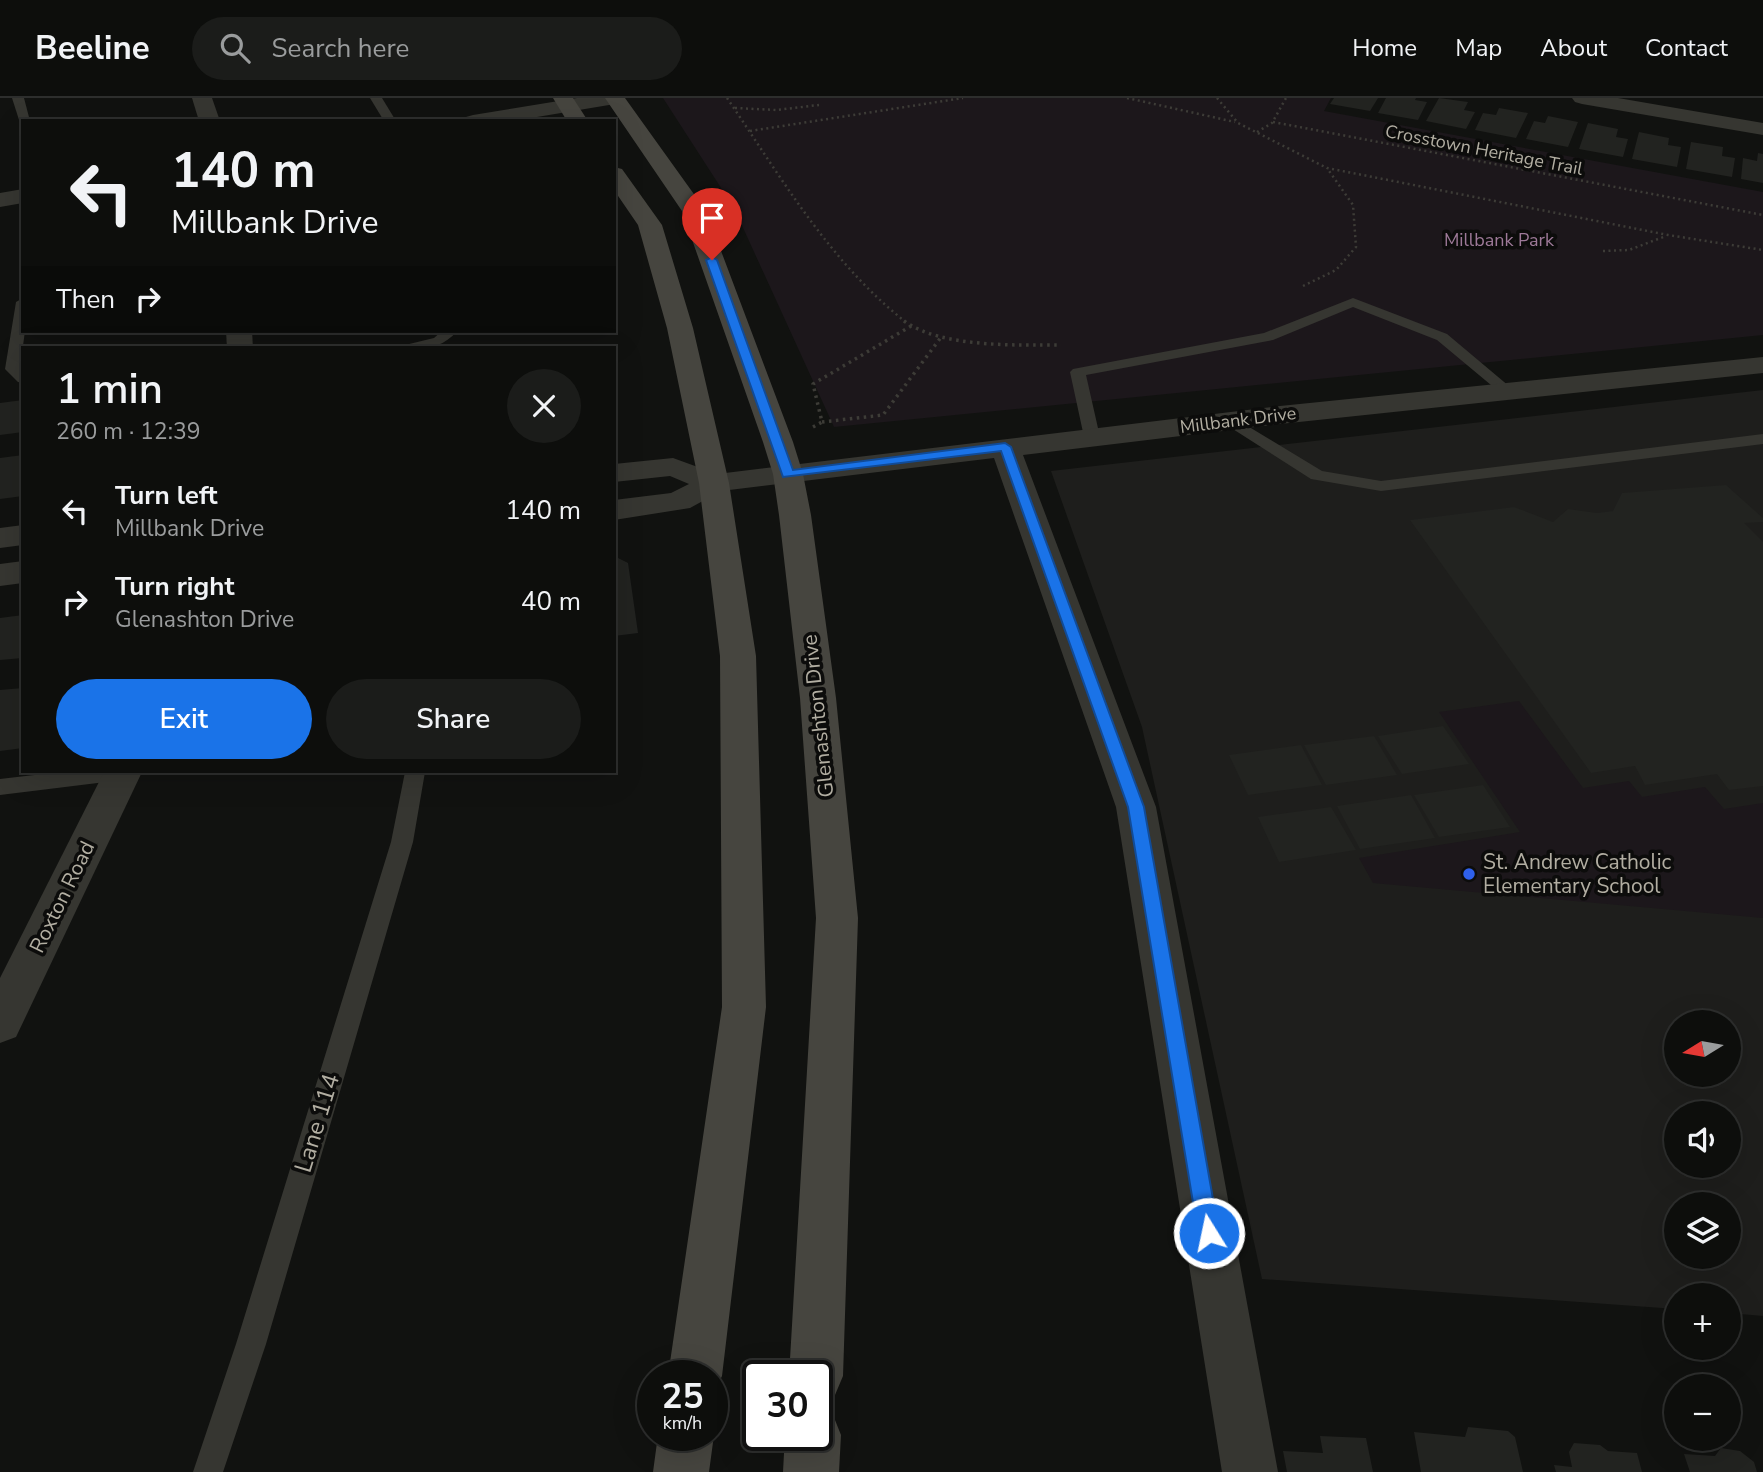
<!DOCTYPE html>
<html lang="en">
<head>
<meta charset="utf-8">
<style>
	body { margin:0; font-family:"Nunito Sans",sans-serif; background:#1b1c1a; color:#f1f3f6; height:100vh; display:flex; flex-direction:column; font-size:26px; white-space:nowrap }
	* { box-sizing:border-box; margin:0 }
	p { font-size:23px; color:#9a9c9d }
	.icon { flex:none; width:38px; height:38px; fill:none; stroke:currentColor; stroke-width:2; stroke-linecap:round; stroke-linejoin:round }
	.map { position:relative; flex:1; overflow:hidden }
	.details { position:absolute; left:21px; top:248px; width:595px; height:427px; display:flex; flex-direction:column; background:#0d0e0c; border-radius:0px; box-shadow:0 7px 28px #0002,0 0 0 2px #2d2e2d }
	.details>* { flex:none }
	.hud { position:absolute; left:21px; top:21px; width:595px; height:214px; border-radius:0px; box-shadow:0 7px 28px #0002,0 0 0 2px #2d2e2d; background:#0d0e0c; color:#f1f3f6; overflow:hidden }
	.needle { width:46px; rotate:259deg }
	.buttons { position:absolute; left:1664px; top:912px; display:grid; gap:14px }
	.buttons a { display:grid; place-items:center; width:77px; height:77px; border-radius:50%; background:#0d0e0c; box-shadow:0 7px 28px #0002,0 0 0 2px #2d2e2d; font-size:35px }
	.speed { position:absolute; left:637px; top:1262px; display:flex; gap:14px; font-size:35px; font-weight:700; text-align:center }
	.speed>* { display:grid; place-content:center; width:91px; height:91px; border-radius:50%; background:#0d0e0c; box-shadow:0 7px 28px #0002,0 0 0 2px #2d2e2d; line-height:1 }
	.speed small { font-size:18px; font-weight:400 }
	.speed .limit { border:4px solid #111; border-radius:10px; background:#fff; color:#111 }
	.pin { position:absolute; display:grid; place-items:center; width:60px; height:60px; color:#fff; margin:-72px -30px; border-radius:50% 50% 50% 0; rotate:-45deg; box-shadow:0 0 7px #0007 }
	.pin .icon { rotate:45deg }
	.me { position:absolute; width:77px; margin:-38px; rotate:350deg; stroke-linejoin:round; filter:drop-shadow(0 0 5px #0008) }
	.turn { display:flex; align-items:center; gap:24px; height:147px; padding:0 35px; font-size:32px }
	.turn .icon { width:91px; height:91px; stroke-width:2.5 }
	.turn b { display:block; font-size:49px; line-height:60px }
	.then { display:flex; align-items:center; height:66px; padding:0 35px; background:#0003; gap:14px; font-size:26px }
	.round { display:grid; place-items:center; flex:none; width:74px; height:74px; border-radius:37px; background:#1b1c1a }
	.overview { display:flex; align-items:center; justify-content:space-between; height:119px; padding:0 35px }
	h1 { font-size:42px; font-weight:600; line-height:52px }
	.action { display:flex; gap:14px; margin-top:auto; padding:14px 35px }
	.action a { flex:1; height:80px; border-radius:42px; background:#1a73e8; color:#fff; font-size:28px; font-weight:600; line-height:80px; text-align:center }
	.action a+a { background:#1b1c1a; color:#f1f3f6 }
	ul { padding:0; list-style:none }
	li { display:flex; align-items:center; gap:21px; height:91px; padding:0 35px }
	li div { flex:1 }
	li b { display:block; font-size:26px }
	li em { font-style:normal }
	header { display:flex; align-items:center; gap:42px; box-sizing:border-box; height:98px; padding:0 35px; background:#0d0e0c; border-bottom:2px solid #2d2e2d }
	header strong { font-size:33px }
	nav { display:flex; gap:38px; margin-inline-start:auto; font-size:24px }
	.search { width:490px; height:63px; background:#1b1c1a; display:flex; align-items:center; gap:18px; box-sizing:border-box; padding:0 24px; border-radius:38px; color:#9a9c9d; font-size:26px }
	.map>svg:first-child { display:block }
	.built { fill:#1e1e1c; fill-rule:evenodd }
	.green { fill:#1c171b }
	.building { fill:#222320 }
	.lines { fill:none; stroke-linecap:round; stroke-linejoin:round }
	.path-far1 { stroke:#3d3c37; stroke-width:2.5; stroke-dasharray:2 3.5; stroke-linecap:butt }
	.path { stroke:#3d3c37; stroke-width:3.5; stroke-dasharray:2.5 4.5; stroke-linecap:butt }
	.lane { fill:#363631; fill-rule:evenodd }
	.street { fill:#363631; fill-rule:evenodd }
	.secondary { fill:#46453f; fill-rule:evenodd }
	.route { fill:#1a73e8; stroke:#114b97; stroke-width:2 }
	.poi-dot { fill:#2f60ea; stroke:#0c0c0b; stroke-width:2.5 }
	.labels { text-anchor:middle; stroke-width:7; stroke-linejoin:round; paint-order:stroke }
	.far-street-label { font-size:18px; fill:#b2aea2; stroke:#0c0c0b }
	.far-park-label { font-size:18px; fill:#9d7998; stroke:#0c0c0b }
	.street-label { font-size:21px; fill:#b2aea2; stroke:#0c0c0b }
	.poi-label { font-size:21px; fill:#b2aea2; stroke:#0c0c0b; text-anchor:start }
	.near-street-label { font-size:24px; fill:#b2aea2; stroke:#0c0c0b }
</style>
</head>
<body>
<header>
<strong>Beeline</strong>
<div class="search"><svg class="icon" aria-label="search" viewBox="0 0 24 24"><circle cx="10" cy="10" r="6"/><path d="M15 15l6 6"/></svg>Search here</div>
<nav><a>Home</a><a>Map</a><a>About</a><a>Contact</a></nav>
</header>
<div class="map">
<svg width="1763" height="1374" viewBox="0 0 1763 1374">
	<rect width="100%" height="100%" fill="#111210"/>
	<!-- built -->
	<path class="built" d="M1763,292V1218L1729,1215V1197H1676V1211L1262,1181L1142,629L1051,373ZM1676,924H1729V976H1676ZM1676,1015H1729V1068H1676ZM1676,1106H1729V1158H1676Z"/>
	<!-- green -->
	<g class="green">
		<path d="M663,0H1331L1324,13L1763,94V237L834,329L734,110Z"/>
		<path d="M1519,603L1583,690L1629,683L1642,699L1705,689L1724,711L1763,705V820L1373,785L1359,760L1520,734L1439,614Z"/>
	</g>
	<!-- building -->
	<g class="building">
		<path d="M1334,0H1378L1370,13L1330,6Z"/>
		<path d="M1386,0H1416L1415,2L1427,4L1418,22L1378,15Z"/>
		<path d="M1439,0L1468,4L1464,12L1475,14L1466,31L1426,23Z"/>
		<path d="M1499,10L1528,15L1516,40L1475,32L1483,15L1496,17Z"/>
		<path d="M1548,18L1578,24L1568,49L1526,41L1534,23L1545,25Z"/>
		<path d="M1588,25L1618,31L1616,39L1628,41L1623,59L1579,51Z"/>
		<path d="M1639,34L1669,40L1668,47L1681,49L1677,69L1632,61Z"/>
		<path d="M1691,44L1723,49L1722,58L1735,60L1732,79L1686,71Z"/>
		<path d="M1758,55L1763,56V85L1741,81L1743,60L1757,63Z"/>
		<path d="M23,302V334L0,337V305Z"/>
		<path d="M23,357V398L0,401V360Z"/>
		<path d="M1726,387L1763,420V424L1744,425L1763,444V688L1729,692L1717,676L1645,687L1635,668L1591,675L1410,422L1514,409L1553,424L1568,411L1597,415L1613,413L1622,395Z"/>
		<path d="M614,458L628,465L638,535L614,538Z"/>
		<path d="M23,517V560L0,562V520Z"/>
		<path d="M23,590V650L0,653V592Z"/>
		<path d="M1443,628L1469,666L1402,676L1378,638Z"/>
		<path d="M1374,638L1397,677L1326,687L1304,647Z"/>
		<path d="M1301,647L1322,687L1248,697L1229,657Z"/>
		<path d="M1483,687L1510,729L1439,739L1414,697Z"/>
		<path d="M1411,697L1435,740L1360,751L1337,708Z"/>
		<path d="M1331,709L1356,752L1279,764L1258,719Z"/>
		<path d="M1468,1329L1508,1333L1515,1339L1523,1374H1421L1414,1334L1465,1339Z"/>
		<path d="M1320,1338L1366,1340L1373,1374H1287L1283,1353L1323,1355Z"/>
		<path d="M1574,1345L1600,1347L1608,1353L1637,1355L1642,1374H1556L1554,1367L1572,1369L1569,1354Z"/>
		<path d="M1721,1350L1740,1353L1754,1364L1757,1374H1690L1684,1356L1715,1358Z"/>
	</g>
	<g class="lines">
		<!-- path-far1 -->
		<g class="path-far1">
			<path d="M727,0C781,79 830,165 907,225"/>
			<path d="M1127,0L1235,24"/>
			<path d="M1217,0L1238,25L1327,70L1668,137L1763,152"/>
			<path d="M735,10L776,12L819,7"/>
			<path d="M1273,24L1763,117"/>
			<path d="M750,33L963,0"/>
			<path d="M1257,34L1272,25L1286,0"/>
			<path d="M1603,153L1629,152L1666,138"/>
			<path d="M1303,188L1336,172L1356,149L1353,107L1327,70"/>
		</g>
		<!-- path -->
		<g class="path">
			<path d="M904,223C942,250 1016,247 1061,247"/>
			<path d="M822,324L883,317L942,238"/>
			<path d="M813,329L822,324L813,286L911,228"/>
		</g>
		<!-- lane -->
		<g class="lane">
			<path d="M12,0H24L30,23L20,25Z"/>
			<path d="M370,0H382L396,23H384Z"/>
			<path d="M23,200V233H25L20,270L23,273V285L18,284L5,271L16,204Z"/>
			<path d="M1353,200L1447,236L1516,294L1508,299L1503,297L1437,242L1353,209L1273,242L1086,277L1100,339L1092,344L1084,339L1070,274L1073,271L1264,235Z"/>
			<path d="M442,233H457C442,251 424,251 403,250L405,247L434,240Z"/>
			<path d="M1231,318L1322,373L1381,383L1763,336V346L1381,393L1311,381L1225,326L1223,323Z"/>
			<path d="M60,674H132L129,680L122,682L0,697V681Z"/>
			<path d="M405,674H425L413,744L266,1246L223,1374H193L236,1246L391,744Z"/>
		</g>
		<!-- street -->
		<g class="street">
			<path d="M192,0H212L220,23H199Z"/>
			<path d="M577,0H625L622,4L615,6L513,23H463L466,19L473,17Z"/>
			<path d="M1572,0H1618L1763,25V37L1582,6L1575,4Z"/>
			<path d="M23,91V105L0,109V95Z"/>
			<path d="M226,233H252L253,250H227Z"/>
			<path d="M1763,259V275L1280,326L1023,357L1156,709L1278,1374H1222L1116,709L994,360L721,393L690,410L614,422V402L671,395L689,386L670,378L614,384V366L673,360L717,376L1280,308Z"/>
			<path d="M23,427V447L0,450V430Z"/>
			<path d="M23,463V485L0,488V466Z"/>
			<path d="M104,674H142L16,939L0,945V880Z"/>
		</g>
		<!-- secondary -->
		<g class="secondary">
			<path d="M553,0H573L588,23H567Z"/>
			<path d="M605,0H625L706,113L793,344L803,376L811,417L836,600L858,820L843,1278L835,1297L817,1305V1278H789L816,820L800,600L779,417L773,376L763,344L682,113Z"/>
			<path d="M614,69L622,71L662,127L693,230L729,385L756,558L766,909L722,1278L712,1298V1278H668L722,909L720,558L699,385L667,230L638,127L614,92Z"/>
			<path d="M817,1311L833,1317L841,1337L839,1374H783L785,1337H817Z"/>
			<path d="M712,1333L714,1337L709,1374H653L658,1337H712Z"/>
		</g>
	</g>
	<!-- route -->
	<path class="route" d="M712,159L717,162L793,372L1005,345L1011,349L1144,709L1219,1135L1216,1142L1209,1145L1202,1142L1198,1135L1128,709L1001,353L783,379L706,162Z"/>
	<!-- markers -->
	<circle class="poi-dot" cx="1469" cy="776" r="7"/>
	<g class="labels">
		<!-- far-street labels -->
		<g class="far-street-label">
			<text transform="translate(1484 52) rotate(11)" y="6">Crosstown Heritage Trail</text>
			<text transform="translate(1238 322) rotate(-7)" y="6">Millbank Drive</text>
		</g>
		<!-- far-park labels -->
		<g class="far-park-label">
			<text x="1499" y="148">Millbank Park</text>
		</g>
		<!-- street labels -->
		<g class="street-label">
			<text transform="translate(818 618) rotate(-96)" y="7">Glenashton Drive</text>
			<text transform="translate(62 799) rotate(-64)" y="7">Roxton Road</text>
		</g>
		<!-- poi labels -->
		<g class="poi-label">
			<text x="1483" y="771">St. Andrew Catholic<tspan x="1483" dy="24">Elementary School</tspan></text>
		</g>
		<!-- near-street labels -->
		<g class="near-street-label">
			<text transform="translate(317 1025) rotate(-73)" y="8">Lane 114</text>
		</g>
	</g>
</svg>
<div class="buttons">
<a><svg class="needle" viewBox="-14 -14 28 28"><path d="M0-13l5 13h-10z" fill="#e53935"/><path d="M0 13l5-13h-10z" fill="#9a9c9d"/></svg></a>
<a><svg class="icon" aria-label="sound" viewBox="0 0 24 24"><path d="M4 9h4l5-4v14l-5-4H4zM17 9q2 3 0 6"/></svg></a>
<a><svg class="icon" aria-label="layers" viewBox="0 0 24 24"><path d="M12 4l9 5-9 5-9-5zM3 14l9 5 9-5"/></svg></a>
<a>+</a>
<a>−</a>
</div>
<div class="speed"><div>25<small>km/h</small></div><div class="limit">30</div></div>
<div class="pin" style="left:712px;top:162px;background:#d93025"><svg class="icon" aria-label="arrive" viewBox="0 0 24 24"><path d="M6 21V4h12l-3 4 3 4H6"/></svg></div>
<svg class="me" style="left:1209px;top:1135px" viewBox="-20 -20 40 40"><circle r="17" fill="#1a73e8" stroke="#fff" stroke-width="3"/><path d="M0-11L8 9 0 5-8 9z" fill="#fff"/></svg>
<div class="hud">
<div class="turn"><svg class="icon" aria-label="left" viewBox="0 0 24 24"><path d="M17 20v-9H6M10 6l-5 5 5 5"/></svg><div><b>140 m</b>Millbank Drive</div></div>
<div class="then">Then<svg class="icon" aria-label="right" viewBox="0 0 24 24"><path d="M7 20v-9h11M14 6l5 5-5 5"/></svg></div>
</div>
<section class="details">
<div class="overview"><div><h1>1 min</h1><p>260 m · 12:39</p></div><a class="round"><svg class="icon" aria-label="close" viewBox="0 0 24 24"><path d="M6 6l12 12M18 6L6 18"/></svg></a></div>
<ul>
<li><svg class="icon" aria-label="left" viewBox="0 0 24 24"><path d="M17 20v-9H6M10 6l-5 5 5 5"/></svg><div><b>Turn left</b><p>Millbank Drive</p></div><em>140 m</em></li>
<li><svg class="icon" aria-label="right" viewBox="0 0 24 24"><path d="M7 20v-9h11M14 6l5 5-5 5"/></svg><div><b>Turn right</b><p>Glenashton Drive</p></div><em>40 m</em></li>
</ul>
<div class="action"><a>Exit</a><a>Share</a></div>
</section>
</div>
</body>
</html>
